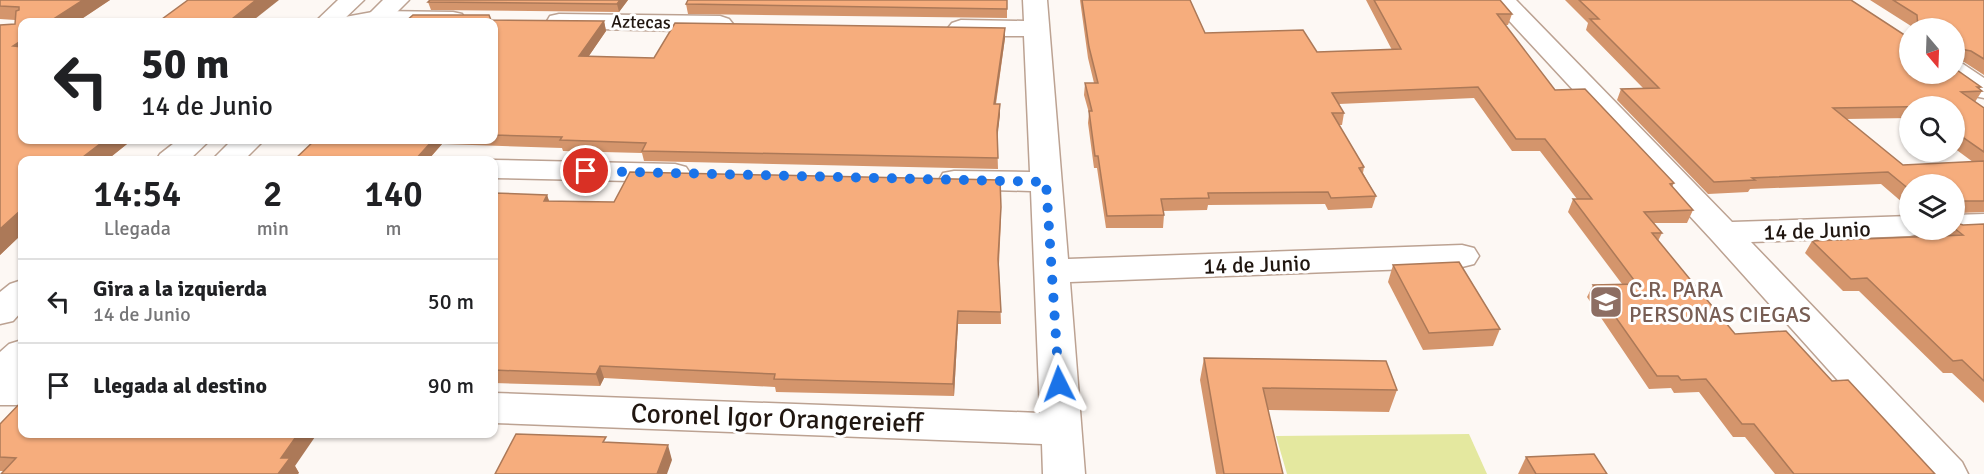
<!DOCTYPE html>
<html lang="es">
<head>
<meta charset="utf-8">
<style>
	body { margin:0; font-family:Signika,sans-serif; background:#f6f6f6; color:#202124; height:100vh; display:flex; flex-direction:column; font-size:22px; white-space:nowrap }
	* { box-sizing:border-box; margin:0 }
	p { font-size:20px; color:#757577 }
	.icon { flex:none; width:33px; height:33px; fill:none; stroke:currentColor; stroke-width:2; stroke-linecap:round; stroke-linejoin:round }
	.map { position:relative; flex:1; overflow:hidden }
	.side { position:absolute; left:18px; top:156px; width:480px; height:282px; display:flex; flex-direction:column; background:#fff; border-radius:12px; box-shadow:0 2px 4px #0004 }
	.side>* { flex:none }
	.banner { position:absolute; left:18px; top:18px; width:480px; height:126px; border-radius:12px; box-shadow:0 2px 4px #0004; background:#fff; color:#202124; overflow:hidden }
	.needle { width:39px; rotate:161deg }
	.tools { position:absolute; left:1899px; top:18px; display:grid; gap:12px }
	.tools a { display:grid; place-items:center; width:66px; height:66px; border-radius:50%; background:#fff; box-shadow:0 2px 4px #0004; font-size:30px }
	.pin { position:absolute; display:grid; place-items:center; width:51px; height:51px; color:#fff; margin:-26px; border:3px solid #fff; border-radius:50%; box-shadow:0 2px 6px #0007 }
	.me { position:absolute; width:66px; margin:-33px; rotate:357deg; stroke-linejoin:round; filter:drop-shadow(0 0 4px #0008) }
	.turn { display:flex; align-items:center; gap:21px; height:126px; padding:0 24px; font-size:27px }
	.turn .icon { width:78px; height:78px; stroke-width:2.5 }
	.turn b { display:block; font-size:42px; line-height:51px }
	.eta { display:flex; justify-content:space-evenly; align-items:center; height:102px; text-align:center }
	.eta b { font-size:36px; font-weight:600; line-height:42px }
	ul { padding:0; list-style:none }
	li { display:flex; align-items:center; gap:18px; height:84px; padding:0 24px; border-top:2px solid #e0e0e0 }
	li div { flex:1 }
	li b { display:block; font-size:22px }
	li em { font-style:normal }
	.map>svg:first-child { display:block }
	.green { fill:#e4e89f }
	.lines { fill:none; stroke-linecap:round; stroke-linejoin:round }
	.street-casing { stroke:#bca292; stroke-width:3 }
	.primary-casing { stroke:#bca292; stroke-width:3 }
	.street { fill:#fff; fill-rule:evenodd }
	.primary { fill:#fff; fill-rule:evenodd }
	.wall { fill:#d4956c; fill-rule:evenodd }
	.shaded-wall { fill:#ac7958 }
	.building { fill:#f6ad7d; stroke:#ac7958; stroke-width:1.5 }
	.route { stroke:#1a73e8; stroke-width:10; stroke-dasharray:0 18 }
	.labels { text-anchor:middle; stroke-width:6; stroke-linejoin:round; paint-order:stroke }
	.far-street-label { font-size:18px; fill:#201610; stroke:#fff }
	.street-label { font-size:22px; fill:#201610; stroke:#fff }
	.education-label { font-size:22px; fill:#785e54; stroke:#fff; text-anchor:start }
	.near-street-label { font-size:27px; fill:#201610; stroke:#fff }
</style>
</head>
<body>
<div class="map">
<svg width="1984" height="474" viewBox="0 0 1984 474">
	<rect width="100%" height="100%" fill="#fdf8f4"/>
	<!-- green -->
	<path class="green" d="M1469,434L1487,474H1287L1276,436Z"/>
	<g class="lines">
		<defs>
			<g id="street">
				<path d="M1023,0H1047L1068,259L1462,245L1474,248L1479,256L1474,264L1462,267L1070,282L1085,474H1043L1042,444L494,423V393L1040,413L1031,191L954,189L943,187L939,180L943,173L954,171L1030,172L1024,36H961L952,33L948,28L952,23L961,20L1024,21Z"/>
				<path d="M1490,0H1516L1732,222L1910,216V230H1924L1922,233L1910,236L1751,242L1962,462L1968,474H1922L1712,240Z"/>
				<path d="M378,11L453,12L462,14L465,19L463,22H342L345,17Z"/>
				<path d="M559,14L720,16L729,19L733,24L729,29L720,32L559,28L550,26L547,21L550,16Z"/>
				<path d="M1954,62L1963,64L1984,78V98L1974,96L1945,76L1943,74H1954Z"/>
				<path d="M491,160H494L675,164L686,167L690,173L686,179L675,182L494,178V160Z"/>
				<path d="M1984,214V234L1954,235L1941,230H1954V215Z"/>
				<rect x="0" y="377" width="22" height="28"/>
			</g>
			<g id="primary">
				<path d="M338,0H364L341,22H315Z"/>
				<path d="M383,0H409L387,22H361Z"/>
				<path d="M178,140H210L189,160H156L160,154Z"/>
				<path d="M232,140H264L244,160H212Z"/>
				<path d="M22,280V311L13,321L0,324V292L10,284Z"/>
				<path d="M22,340V375L13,384L0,388V352L9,344Z"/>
			</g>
		</defs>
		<!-- street casing -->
		<use href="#street" class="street-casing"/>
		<!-- primary casing -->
		<use href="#primary" class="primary-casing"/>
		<!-- street -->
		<use href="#street" class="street"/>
		<!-- primary -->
		<use href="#primary" class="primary"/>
	</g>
	<!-- wall -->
	<g class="wall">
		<path d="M0,0H110L77,22H22V140H132L107,160H22V234L0,255V25L15,24V20L0,19Z"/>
		<path d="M430,0H628L619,12L431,10L428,2Z"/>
		<path d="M1007,0V18L688,14L686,4Z"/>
		<path d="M1080,0H1190L1205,33L1317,52L1392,50L1366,0H1500L1512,14L1508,25H1505L1555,90L1674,183L1672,187L1693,210L1687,223H1654L1662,233L1658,241L1735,334L1832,381L1935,474H1775L1745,437H1733L1699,392L1674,393L1671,388L1649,389L1587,297L1593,285L1622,284L1568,212L1573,199H1577L1540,151H1512L1474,98L1339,104L1344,113L1342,125H1339L1364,167L1363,173L1376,196L1372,208L1328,210L1325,204L1208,205L1207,210L1163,211L1164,215L1163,228H1106L1097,168H1094L1088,123L1089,113L1084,95L1085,83H1094L1088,58Z"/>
		<path d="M1565,0H1851L1981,87L1979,89L1982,91L1975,102L1984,108V212L1960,213V216L1956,222L1963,225L1984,224V403L1952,373H1943L1859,291H1843L1805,253L1812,241L1941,236L1934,230H1954V184H1910V209L1881,184L1750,189L1748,192L1708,194L1617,100L1621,89L1643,88L1586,30L1588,23ZM1910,106H1954V148L1973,162L1903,165L1846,119L1910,118Z"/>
		<path d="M1870,0H1984V75L1964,62L1958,61L1954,67V28H1911V26Z"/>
		<path d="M491,20L604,21L606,31L588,57L654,58L1005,38L996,104L1000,114L997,137L998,169L644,161L642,153L563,151L562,148L442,144L428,160H294L315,140H494V22Z"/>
		<path d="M494,193L547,195L549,201L1001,220L999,265L1001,324H958L954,396L776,392L775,387L604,378L600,386L494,383Z"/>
		<path d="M1393,265L1500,329L1493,346L1423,350L1388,282Z"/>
		<path d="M1204,358L1397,390L1389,412L1268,410L1283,474H1216L1200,380Z"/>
		<path d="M0,424L295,466L299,473L0,471Z"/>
		<path d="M1526,457L1607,474H1518Z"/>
	</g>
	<!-- shaded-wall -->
	<g class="shaded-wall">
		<path d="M83,0H110L77,22H49Z"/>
		<path d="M256,0H279L251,22H228Z"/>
		<path d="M620,0H628L619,12L617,4Z"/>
		<path d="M604,21L606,31L582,66L579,56Z"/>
		<path d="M1005,28V38L994,114V104Z"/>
		<path d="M22,40V60L13,46Z"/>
		<path d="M1000,104V114L997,141V130Z"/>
		<path d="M105,140H132L107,160H79Z"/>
		<path d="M433,140H440L442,144L428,160H415Z"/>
		<path d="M547,195L551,207L544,201Z"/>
		<path d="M22,209V234L0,255V229Z"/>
		<path d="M958,311V324L954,396L953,384Z"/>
		<path d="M600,366L604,378L600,386L596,374Z"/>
		<path d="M298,434H317L295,466L299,473L298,474H278L281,458Z"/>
		<path d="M668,445L672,460L667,474H657Z"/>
	</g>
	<!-- building -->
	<g class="building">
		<path d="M0,0H83L49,22H22V40L13,46L22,47V140H105L79,160H22V209L0,229V25L15,24L16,11L19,10V7L0,6Z"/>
		<path d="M188,0H256L228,22H158Z"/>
		<path d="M430,0H620L617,4L428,2Z"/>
		<path d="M688,0H1007V9L686,4Z"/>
		<path d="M1082,0H1190L1205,33L1303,30L1317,52L1401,49L1374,0H1500L1512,14H1497L1555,90L1585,89L1674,183L1670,184L1693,210L1644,212L1662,233H1652L1735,334L1786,331L1832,381L1848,380L1935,474H1794L1754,424H1742L1706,379L1681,380L1678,376H1657L1593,285L1637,284L1573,199H1592L1545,139H1516L1478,87L1332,93L1344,113H1332L1364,167L1359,168L1376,196L1331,198L1328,192L1208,193L1209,198L1161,199L1164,215L1107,216L1098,156H1095L1089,111H1092L1085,83H1098L1089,47Z"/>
		<path d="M1579,0H1851L1906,36L1910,37V74H1954V68L1981,87H1977L1982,91L1961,92L1984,108V152L1954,131V106L1833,108L1903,165L1984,161V201H1962L1960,203V216H1954V184H1910V190L1888,172L1752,178L1755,180L1714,182L1621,89L1659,88L1590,19H1599Z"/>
		<path d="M1893,0H1984V59L1971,51L1960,49L1959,61L1954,62V28H1918L1917,15Z"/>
		<path d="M413,15H489L491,20L604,21L579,56L654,58L675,23L1005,28L994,104H1000L997,130L998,158L642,151L646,143L560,140L562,137L494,135V22H405Z"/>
		<path d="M315,140H433L415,160H294Z"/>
		<path d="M630,172L1000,180L1001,207L998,259L1001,312L958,311L953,384L774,379L775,374L600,366L596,374L494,370V193L547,195L544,201L614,202Z"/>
		<path d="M1954,222L1963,225L1984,224V381L1962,360L1953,361L1867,278L1851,279L1812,241L1963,235L1954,228Z"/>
		<path d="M1459,262L1500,329L1429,333L1393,265Z"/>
		<path d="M1204,358L1386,361L1397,390L1263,388L1283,474H1224Z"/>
		<path d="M22,401V434H298L281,458H290L278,474H1L16,458L0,457V424Z"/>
		<path d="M516,434L606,437L603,442L668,445L657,474H495Z"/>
		<path d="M1594,454L1607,474H1536L1526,457Z"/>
	</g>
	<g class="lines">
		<!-- route -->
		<path class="route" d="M586,171L1046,182L1059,384"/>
	</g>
	<!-- icons -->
	<defs>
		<symbol id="school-square" viewBox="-11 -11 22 22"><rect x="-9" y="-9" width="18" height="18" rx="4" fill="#8d6e63" stroke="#fff"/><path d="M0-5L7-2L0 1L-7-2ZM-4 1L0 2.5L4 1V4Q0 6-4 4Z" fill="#fff"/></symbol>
	</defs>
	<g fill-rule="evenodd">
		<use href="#school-square" x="1587" y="283" width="38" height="38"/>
	</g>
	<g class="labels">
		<!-- far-street labels -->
		<g class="far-street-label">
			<text transform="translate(641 22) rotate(1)" y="6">Aztecas</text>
		</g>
		<!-- street labels -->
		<g class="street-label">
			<text transform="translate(1817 230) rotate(-2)" y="8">14 de Junio</text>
			<text transform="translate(1257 264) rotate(-2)" y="8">14 de Junio</text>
		</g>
		<!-- education labels -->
		<g class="education-label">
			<text x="1629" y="297">C.R. PARA<tspan x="1629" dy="25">PERSONAS CIEGAS</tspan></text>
		</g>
		<!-- near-street labels -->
		<g class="near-street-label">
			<text transform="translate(777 418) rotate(2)" y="9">Coronel Igor Orangereieff</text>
		</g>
	</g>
</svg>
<div class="tools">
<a><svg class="needle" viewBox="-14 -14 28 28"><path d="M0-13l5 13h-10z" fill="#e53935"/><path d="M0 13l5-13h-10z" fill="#757577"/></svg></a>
<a><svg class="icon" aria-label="search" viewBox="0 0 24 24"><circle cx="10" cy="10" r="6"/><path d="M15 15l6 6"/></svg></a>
<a><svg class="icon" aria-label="layers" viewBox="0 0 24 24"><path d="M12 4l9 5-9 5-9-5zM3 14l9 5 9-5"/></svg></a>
</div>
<div class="pin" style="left:586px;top:171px;background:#d93025"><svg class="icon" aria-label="arrive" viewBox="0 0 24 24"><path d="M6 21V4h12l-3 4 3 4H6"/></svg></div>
<svg class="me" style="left:1059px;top:384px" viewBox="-20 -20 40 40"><path d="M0-17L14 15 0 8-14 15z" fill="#1a73e8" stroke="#fff" stroke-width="4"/></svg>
<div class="banner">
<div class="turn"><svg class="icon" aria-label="left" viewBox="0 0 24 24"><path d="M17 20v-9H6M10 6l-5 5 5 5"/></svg><div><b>50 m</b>14 de Junio</div></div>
</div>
<section class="side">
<div class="eta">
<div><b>14:54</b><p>Llegada</p></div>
<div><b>2</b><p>min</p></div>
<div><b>140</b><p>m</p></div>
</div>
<ul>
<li><svg class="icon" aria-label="left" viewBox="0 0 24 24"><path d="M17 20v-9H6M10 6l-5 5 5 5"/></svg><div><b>Gira a la izquierda</b><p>14 de Junio</p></div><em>50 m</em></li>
<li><svg class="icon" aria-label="arrive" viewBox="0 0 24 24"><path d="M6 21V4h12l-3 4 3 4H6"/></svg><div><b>Llegada al destino</b></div><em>90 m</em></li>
</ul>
</section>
</div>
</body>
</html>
